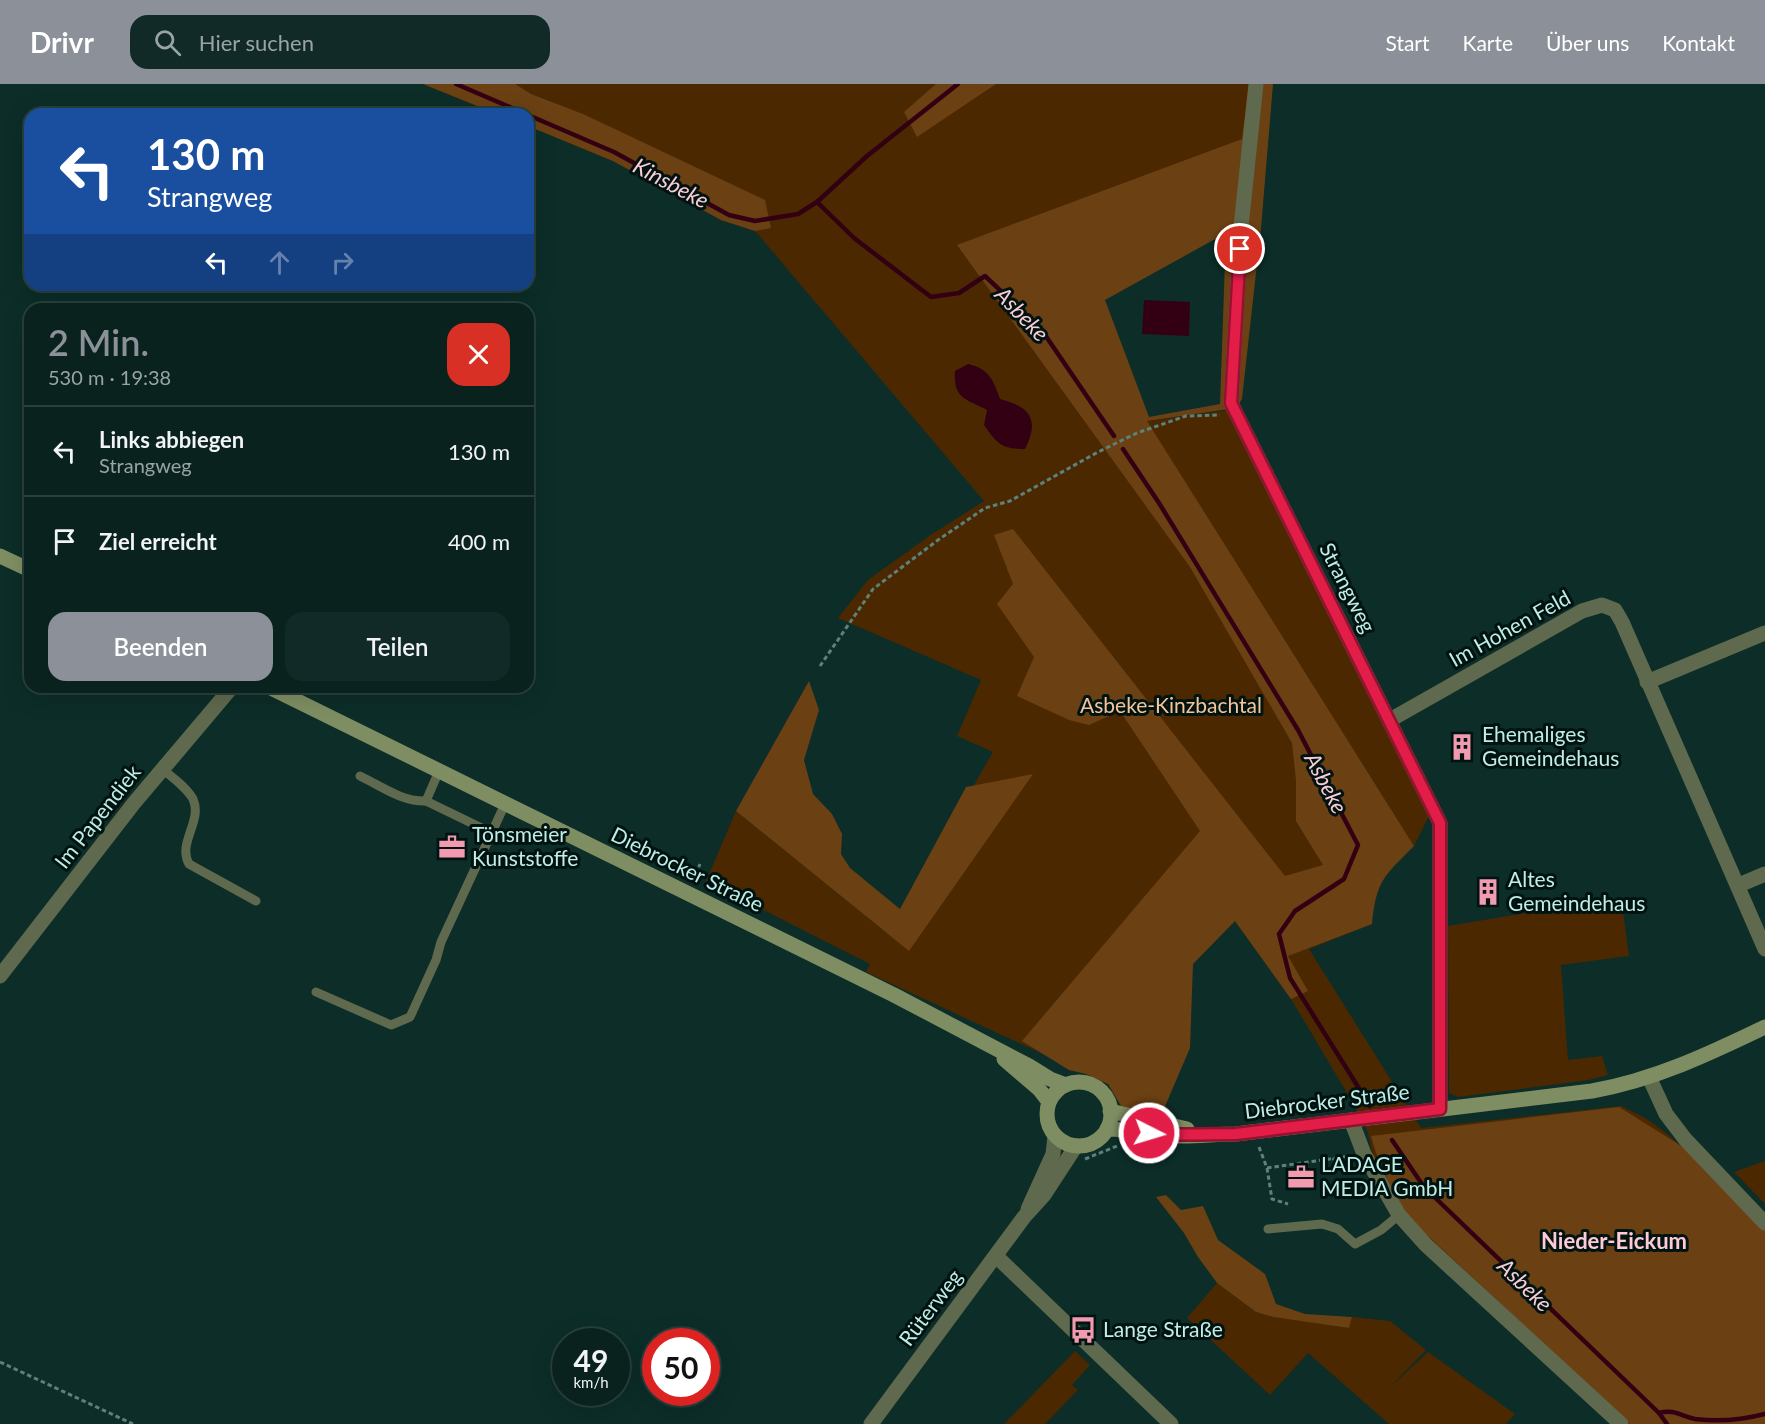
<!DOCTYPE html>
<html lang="de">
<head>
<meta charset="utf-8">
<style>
	body { margin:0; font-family:Lato,sans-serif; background:#122a27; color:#f1f3f6; height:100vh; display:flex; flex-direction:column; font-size:22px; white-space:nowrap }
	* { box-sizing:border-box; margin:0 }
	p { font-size:20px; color:#99a4a4 }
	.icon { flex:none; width:33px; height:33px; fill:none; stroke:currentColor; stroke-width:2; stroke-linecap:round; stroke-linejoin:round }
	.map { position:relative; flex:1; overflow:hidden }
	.side { position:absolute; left:24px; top:219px; width:510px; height:390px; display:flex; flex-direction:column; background:#09221e; border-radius:18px; box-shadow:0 6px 24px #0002,0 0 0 2px #293f3c }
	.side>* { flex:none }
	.guide { position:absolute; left:24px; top:24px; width:510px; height:183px; border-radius:18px; box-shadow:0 6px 24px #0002,0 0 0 2px #293f3c; background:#1a4fa0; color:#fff; overflow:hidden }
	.speed { position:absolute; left:552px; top:1244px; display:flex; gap:12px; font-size:30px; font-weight:700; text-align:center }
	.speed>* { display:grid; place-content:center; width:78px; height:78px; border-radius:50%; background:#09221e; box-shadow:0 6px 24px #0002,0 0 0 2px #293f3c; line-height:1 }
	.speed small { font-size:15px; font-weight:400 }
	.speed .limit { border:9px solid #d22; background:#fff; color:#111 }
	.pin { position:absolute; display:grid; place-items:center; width:51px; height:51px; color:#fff; margin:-26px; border:3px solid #fff; border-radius:50%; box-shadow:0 2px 6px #0007 }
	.me { position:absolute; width:66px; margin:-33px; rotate:95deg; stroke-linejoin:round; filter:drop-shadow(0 0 4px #0008) }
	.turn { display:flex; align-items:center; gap:21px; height:126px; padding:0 24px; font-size:27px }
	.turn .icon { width:78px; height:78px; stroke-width:2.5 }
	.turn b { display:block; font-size:42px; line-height:51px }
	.lanes { display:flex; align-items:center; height:57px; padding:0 24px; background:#0003; justify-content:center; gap:30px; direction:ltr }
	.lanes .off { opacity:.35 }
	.round { display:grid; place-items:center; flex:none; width:63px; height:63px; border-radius:18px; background:#122a27 }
	.summary { display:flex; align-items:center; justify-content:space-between; height:102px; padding:0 24px }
	h1 { font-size:36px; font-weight:600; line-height:45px; color:#8c9099 }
	.action { display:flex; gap:12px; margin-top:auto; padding:12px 24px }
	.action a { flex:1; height:69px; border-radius:18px; background:#8c9099; color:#fff; font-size:24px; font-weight:600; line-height:69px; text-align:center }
	.action a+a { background:#122a27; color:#f1f3f6 }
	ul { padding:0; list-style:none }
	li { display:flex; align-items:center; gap:18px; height:90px; padding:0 24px; border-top:2px solid #293f3c }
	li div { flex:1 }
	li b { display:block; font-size:22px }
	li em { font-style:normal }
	header { display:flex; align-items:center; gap:36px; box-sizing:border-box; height:84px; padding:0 30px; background:#8c9099; color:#fff }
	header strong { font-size:28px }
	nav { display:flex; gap:33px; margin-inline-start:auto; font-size:21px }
	.search { width:420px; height:54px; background:#122a27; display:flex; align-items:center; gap:15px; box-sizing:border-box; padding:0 21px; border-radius:18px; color:#99a4a4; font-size:22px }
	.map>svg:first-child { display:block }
	.green { fill:#4b2800 }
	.forest { fill:#6b4113; fill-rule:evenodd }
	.water { fill:#330013 }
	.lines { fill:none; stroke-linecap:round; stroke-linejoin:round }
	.stream { stroke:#330013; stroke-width:4.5 }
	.path { stroke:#5c827c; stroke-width:3; stroke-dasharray:4.5 3; stroke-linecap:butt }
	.service { stroke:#5f694d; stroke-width:9 }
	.minor { stroke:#5f694d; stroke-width:15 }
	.tertiary { stroke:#5f694d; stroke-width:15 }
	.secondary { stroke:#7f8e62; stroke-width:15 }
	.route-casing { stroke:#92132f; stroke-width:15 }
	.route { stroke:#e11d48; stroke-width:10 }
	.labels { text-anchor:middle; stroke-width:6; stroke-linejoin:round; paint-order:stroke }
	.street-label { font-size:21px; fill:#c0ede5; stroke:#011311 }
	.park-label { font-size:21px; fill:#f5c498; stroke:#011311 }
	.poi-label { font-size:21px; fill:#c0ede5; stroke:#011311; text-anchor:start }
	.water-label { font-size:22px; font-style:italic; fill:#fbcdd7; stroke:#011311 }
	.neighbourhood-label { font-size:22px; font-weight:bold; fill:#fdcad5; stroke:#011311 }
</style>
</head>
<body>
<header>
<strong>Drivr</strong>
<div class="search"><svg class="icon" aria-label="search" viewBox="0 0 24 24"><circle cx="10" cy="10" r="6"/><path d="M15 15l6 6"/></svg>Hier suchen</div>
<nav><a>Start</a><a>Karte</a><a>Über uns</a><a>Kontakt</a></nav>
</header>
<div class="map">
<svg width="1765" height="1340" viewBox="0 0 1765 1340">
	<rect width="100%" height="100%" fill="#0c2d28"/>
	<!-- green -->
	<g class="green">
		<path d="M423,0H1249L1243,54L1101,215L1147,337L1229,326L1431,728L1414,762L1356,670L1361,811L1372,840L1309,865L1421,1044L1621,1022L1647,1035L1670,1052L1765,1150V1340H1622L1381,1110L1368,1048L1356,1024L1291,915L1235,837L1183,890L1131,1011L866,888L870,880L706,797L736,727L888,850L993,668L957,652L981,596L838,534L868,496L929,452L984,417L755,147L721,136L613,77L528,42V30H497Z"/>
		<path d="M1621,813L1629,872L1561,881L1568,976L1602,972L1608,991L1589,996L1458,1013L1449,1009L1448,842Z"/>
		<path d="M1765,1077V1120L1734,1088Z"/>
		<path d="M1217,1199L1256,1228L1349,1244L1352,1233L1390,1237L1426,1266L1390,1303L1428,1268L1515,1330L1506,1340H1389L1308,1269L1270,1311L1187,1234Z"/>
		<path d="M1075,1267L1090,1281L1072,1301L1078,1306L1045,1340H1004Z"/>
	</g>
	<!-- forest -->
	<g class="forest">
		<path d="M423,0H515L531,10L583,30L765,116L771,144L755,147L721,136L613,77L528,42V30H497Z"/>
		<path d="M936,0H996L917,53L904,28Z"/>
		<path d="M1249,0H1273L1261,144L1242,315L1236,324L1147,337L1414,762C1384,792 1376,797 1372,840L1288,872L1308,907L1291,915L1235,837L1193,880L1190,964L1160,1034L1121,1022L1108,1000L1086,990L1069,986L1022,957L1200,747L1120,627L1089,641L1069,636L1017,612L1034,573L997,520L1013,500L994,451L1013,445L1285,792L1323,781L1296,737V696L1292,659L1190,483L957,161L1242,55ZM1226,149L1220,320L1149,333L1105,216Z"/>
		<path d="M809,597L819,626L804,676L813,710L832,730L842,750L841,770L850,784L900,825L966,703L1033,690L909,867L736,727Z"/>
		<path d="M1619,1023L1696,1071L1765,1146V1340H1630L1411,1136C1394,1109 1379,1084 1371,1052Z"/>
		<path d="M1166,1111L1181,1126L1203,1122L1218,1156L1265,1190L1276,1220L1305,1230L1352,1233L1349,1244L1274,1233L1256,1228L1217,1199L1198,1173L1184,1149L1156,1113Z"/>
	</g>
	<!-- water -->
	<g class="water">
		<path d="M1144,216L1190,218L1189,252L1142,250Z"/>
		<path d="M968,280C989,285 993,295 1000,315C1030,323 1040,335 1025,365C1002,365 997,360 984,341L987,326C966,315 953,315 955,287Z"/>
	</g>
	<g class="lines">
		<!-- stream -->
		<g class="stream">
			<path d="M456,0L526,30"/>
			<path d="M528,31L614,68L729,131L755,137L798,130L817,118L867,72L958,0"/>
			<path d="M817,118L854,154L931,213L959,209L985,192L1041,245L1114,352"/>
			<path d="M1123,365L1159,419L1298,646L1358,761L1344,795L1295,827L1279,850L1290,894L1370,1022"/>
			<path d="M1392,1056L1424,1103L1659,1329L1667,1340"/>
			<path d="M1659,1329C1675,1325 1680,1332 1695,1335C1719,1338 1742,1336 1765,1330"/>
		</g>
		<!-- path -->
		<g class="path">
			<path d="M820,582L873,505L938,456L985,424L1010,417L1098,368L1137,349L1186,332L1220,331"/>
			<path d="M693,797L700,780"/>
			<path d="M1259,1063L1267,1084L1350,1072"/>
			<path d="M1333,1074L1337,1082"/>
			<path d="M1085,1075L1117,1062"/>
			<path d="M1267,1084L1272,1115L1288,1120"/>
			<path d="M0,1278L133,1340"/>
		</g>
		<!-- service -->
		<g class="service">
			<path d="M162,685C173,694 186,703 193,715C203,737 177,759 189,780L256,817"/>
			<path d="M439,687L426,717L492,749"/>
			<path d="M360,692C381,702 402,718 426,717"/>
			<path d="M316,908L391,941L410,933L436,876L441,858L505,720"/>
			<path d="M1268,1145L1322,1140L1338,1145L1355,1160L1381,1146L1399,1131"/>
		</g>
		<!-- minor -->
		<g class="minor">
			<path d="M1256,0L1241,143L1231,319L1440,739V1025"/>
			<path d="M1647,598L1765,549"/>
			<path d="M1390,636L1582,527L1602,521L1615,526L1622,538L1765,865"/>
			<path d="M1739,801L1765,790"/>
			<path d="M0,892L134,719L232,603"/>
			<path d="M1351,1036L1364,1070L1399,1131L1426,1161L1621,1340"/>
			<path d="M996,1172L1171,1340"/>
		</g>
		<!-- tertiary -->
		<g class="tertiary">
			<path d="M1649,993L1666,1030L1685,1055L1765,1139"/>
			<path d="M1028,1125L1053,1070L1055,1052"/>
			<path d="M871,1340L1024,1133L1044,1111L1076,1062"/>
		</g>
		<!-- secondary -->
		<g class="secondary">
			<path d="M0,472L30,486"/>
			<path d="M269,603L894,911L1029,982L1050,995L1066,1001"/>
			<path d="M1004,975L1039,1005L1049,1018"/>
			<circle cx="1079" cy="1030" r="32"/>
			<path d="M1110,1027L1187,1045"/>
			<path d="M1107,1045C1133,1045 1157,1052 1183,1052C1201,1052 1218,1050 1236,1050L1592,1007C1654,996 1709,970 1765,943"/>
		</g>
	</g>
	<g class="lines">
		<defs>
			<path id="route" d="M1149,1049C1179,1052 1206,1050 1236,1050L1440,1025V739L1231,319L1240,165"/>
		</defs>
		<!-- route casing -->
		<use href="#route" class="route-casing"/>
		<!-- route -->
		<use href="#route" class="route"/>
	</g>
	<!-- icons -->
	<defs>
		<symbol id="building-bare" viewBox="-9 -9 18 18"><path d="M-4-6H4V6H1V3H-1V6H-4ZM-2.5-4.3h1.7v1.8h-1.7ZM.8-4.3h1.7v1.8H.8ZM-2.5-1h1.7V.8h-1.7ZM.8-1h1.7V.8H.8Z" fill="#f29ab0" stroke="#011311" stroke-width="2.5" paint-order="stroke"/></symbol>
		<symbol id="office-bare" viewBox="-9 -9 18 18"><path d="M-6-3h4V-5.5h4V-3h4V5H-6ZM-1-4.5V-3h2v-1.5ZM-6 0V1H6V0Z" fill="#f29ab0" stroke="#011311" stroke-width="2.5" paint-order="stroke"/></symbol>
		<symbol id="bus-bare" viewBox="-9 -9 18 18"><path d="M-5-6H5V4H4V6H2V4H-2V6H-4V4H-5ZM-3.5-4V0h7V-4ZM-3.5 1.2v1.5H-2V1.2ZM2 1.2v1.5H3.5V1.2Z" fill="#f29ab0" stroke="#011311" stroke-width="2.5" paint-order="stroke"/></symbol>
	</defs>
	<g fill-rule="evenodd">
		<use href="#building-bare" x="1443" y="644" width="38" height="38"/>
		<use href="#office-bare" x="433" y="744" width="38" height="38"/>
		<use href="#building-bare" x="1469" y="789" width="38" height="38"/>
		<use href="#office-bare" x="1282" y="1074" width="38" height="38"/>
		<use href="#bus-bare" x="1064" y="1227" width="38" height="38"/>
	</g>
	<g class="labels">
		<!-- street labels -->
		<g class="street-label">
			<text transform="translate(1347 504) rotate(63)" y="7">Strangweg</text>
			<text transform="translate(1510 545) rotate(-29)" y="7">Im Hohen Feld</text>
			<text transform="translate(98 733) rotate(-52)" y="7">Im Papendiek</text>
			<text transform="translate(687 786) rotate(26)" y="7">Diebrocker Straße</text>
			<text transform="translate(1327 1018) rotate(-7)" y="7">Diebrocker Straße</text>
			<text transform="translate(931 1224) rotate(-53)" y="7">Rüterweg</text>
		</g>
		<!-- park labels -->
		<g class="park-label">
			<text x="1171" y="629">Asbeke-Kinzbachtal</text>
		</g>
		<!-- poi labels -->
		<g class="poi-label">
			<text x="1482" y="658">Ehemaliges<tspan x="1482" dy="24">Gemeindehaus</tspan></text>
			<text x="472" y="758">Tönsmeier<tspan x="472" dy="24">Kunststoffe</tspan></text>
			<text x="1508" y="803">Altes<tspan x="1508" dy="24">Gemeindehaus</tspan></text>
			<text x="1321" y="1088">LADAGE<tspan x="1321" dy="24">MEDIA GmbH</tspan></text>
			<text x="1103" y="1253">Lange Straße</text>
		</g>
		<!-- water labels -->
		<g class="water-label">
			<text transform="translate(671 99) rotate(28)" y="8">Kinsbeke</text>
			<text transform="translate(1022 230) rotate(46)" y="8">Asbeke</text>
			<text transform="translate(1326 699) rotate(62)" y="8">Asbeke</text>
			<text transform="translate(1525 1201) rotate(44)" y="8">Asbeke</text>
		</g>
		<!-- neighbourhood labels -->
		<g class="neighbourhood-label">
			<text x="1614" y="1165">Nieder-Eickum</text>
		</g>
	</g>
</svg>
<div class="speed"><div>49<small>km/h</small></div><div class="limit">50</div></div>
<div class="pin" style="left:1240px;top:165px;background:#d93025"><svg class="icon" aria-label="arrive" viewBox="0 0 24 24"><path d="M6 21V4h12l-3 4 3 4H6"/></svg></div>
<svg class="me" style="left:1149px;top:1049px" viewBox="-20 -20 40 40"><circle r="17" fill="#e11d48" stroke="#fff" stroke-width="3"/><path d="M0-11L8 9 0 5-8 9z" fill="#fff"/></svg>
<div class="guide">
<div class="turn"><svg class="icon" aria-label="left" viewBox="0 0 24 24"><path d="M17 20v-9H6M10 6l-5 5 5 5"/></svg><div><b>130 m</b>Strangweg</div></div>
<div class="lanes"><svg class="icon" aria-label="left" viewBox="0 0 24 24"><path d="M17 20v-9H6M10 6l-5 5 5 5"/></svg><svg class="icon off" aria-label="ahead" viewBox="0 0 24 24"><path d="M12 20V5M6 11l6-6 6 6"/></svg><svg class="icon off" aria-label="right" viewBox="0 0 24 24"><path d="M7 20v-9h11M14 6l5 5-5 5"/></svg></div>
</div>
<section class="side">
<div class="summary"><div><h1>2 Min.</h1><p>530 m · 19:38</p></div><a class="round" style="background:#d93025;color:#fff"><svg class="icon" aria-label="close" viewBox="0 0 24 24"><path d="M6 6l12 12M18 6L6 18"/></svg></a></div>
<ul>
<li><svg class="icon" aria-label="left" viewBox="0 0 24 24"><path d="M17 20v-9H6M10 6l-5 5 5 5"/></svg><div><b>Links abbiegen</b><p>Strangweg</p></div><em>130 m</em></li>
<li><svg class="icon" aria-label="arrive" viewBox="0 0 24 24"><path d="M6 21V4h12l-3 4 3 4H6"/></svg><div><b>Ziel erreicht</b></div><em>400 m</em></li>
</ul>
<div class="action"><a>Beenden</a><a>Teilen</a></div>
</section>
</div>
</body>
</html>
